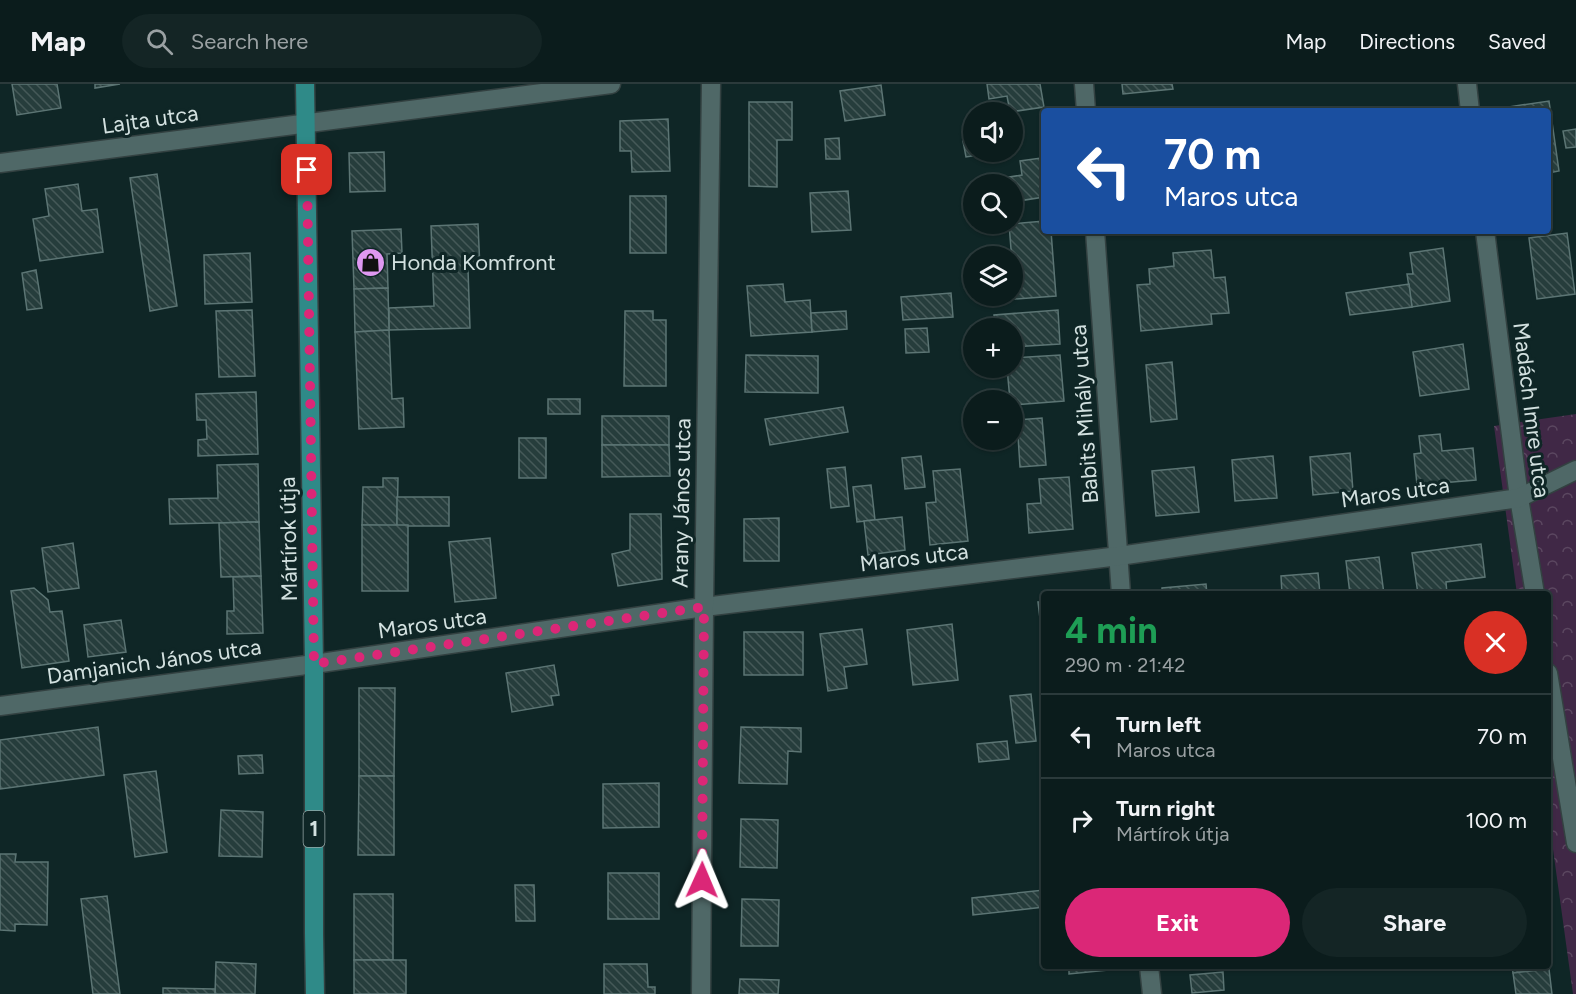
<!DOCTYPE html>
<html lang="en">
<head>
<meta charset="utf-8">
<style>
	body { margin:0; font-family:Figtree,sans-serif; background:#142525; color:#f1f3f6; height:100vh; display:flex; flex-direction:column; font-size:22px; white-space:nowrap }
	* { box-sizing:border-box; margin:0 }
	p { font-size:20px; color:#9aa1a3 }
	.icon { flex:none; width:33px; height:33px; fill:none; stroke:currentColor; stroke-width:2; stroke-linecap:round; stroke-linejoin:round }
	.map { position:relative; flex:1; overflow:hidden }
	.drawer { position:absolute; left:1041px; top:507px; width:510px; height:378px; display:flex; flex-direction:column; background:#0b1c1c; border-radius:6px; box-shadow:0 2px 4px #0004,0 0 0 2px #2b3a3b }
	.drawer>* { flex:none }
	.top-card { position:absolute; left:1041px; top:24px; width:510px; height:126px; border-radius:6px; box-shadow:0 2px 4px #0004,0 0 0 2px #2b3a3b; background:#1a4fa0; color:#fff; overflow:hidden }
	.controls { position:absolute; left:963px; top:18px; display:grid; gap:12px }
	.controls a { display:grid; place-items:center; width:60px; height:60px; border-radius:50%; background:#0b1c1c; box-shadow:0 2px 4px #0004,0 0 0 2px #2b3a3b; font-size:30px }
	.pin { position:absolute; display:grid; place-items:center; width:51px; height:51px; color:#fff; margin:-26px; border-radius:12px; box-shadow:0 3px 9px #0006 }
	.me { position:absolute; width:66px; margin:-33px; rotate:1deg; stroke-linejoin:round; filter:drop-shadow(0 0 4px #0008) }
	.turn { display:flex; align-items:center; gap:21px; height:126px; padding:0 24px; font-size:27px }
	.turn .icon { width:78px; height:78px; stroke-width:2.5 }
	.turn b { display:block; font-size:42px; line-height:51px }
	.round { display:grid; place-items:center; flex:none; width:63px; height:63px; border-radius:32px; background:#142525 }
	.headline { display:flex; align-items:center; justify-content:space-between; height:102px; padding:0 24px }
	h1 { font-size:36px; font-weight:700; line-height:45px; color:#1e9e55 }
	.cta { display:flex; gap:12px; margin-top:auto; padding:12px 24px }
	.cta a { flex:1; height:69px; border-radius:36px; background:#db2777; color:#fff; font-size:24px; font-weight:700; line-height:69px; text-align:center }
	.cta a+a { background:#142525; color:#f1f3f6 }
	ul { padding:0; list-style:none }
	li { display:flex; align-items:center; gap:18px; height:84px; padding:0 24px; border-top:2px solid #2b3a3b }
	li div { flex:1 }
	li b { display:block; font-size:22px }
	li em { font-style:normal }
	header { display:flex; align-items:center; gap:36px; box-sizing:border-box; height:84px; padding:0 30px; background:#0b1c1c; border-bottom:2px solid #2b3a3b }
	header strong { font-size:28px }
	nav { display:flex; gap:33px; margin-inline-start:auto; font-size:21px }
	.search { width:420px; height:54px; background:#142525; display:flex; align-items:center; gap:15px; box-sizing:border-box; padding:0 21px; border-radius:33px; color:#9aa1a3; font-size:22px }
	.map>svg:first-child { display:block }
	.park { fill:url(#park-crowns) }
	.building { fill:url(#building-back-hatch); stroke:#5c7574; stroke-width:1.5 }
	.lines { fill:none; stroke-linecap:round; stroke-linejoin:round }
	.street-casing { stroke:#334141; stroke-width:21 }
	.primary-casing { stroke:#334141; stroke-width:21 }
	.street { stroke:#4f6867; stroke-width:18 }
	.primary { stroke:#2f8a88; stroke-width:18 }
	.route { stroke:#db2777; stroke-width:10; stroke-dasharray:0 18 }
	.labels { text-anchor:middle; stroke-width:6; stroke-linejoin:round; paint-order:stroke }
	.shield { fill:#0f2626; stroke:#98a9a8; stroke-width:1.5 }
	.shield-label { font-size:21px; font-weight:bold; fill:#d3e1e0 }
	.street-label { font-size:22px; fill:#d3e1e0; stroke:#0f2626 }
	.poi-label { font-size:22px; fill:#d3e1e0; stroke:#0f2626; text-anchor:start }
</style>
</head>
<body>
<header>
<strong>Map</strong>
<div class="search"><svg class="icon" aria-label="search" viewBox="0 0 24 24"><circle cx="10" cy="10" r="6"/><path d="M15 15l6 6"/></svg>Search here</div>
<nav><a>Map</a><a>Directions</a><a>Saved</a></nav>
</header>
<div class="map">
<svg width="1576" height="910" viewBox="0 0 1576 910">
	<defs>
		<pattern id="park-crowns" width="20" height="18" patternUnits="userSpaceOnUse" patternTransform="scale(1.5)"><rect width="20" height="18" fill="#402846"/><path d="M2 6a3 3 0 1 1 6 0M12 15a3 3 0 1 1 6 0" fill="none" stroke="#5b4760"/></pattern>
		<pattern id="building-back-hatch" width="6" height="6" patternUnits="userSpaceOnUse" patternTransform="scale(1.5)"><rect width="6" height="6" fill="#263d3c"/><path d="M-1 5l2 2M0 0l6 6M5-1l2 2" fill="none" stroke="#455958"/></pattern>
	</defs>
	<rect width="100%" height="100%" fill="#0f2626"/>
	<!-- park -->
	<path class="park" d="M1576,330V910H1573L1548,729V510H1517L1494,342Z"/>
	<!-- building -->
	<g class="building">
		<path d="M12,0H57L61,24L17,31Z"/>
		<path d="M95,0H120L95,4Z"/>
		<path d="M987,0H1040L1044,23L1010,28L1007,12L989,15Z"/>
		<path d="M1122,0H1172L1173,5L1123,10Z"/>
		<path d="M881,1L885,31L845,37L840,7Z"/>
		<path d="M1549,17L1559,87L1548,89V27H1509L1508,23Z"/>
		<path d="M749,18H792V56H777V103L749,102Z"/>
		<path d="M668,35L670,87L632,88L631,67H620V37Z"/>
		<path d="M1576,45V63L1566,64L1563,47Z"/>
		<path d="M839,54L840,75H826L825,55Z"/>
		<path d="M974,55V68H997L966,73L963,57Z"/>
		<path d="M384,68L385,107L350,108L349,69Z"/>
		<path d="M1041,74L1044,90V113L1012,118V100H991L990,96L1022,91L1020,77Z"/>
		<path d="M157,90L177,222L150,227L130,94Z"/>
		<path d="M78,100L82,127L97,125L103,168L40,177L33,135L49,132L45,105Z"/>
		<path d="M848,107L851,146L812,148L810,109Z"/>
		<rect x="630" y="112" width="36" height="57"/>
		<path d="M1044,137V147H1051L1056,212L1015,215L1009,140Z"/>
		<path d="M478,140L480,185H468L470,244L389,246V224L434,222L431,142Z"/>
		<path d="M401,145L402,169L387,170L388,204L354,205L352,147Z"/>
		<path d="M1567,149L1575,210L1537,215L1529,154Z"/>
		<path d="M1443,164L1450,217L1412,223L1407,190H1413L1410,169Z"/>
		<path d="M1211,166L1214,194L1225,193L1229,229L1211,230L1212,240L1141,247L1137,201L1150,200L1149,185L1174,182L1173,169Z"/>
		<path d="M250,169L252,218L205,220L204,171Z"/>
		<path d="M36,186L42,224L27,226L22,189Z"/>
		<path d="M783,200L785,218L810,216L812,248L751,252L747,202Z"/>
		<path d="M1409,200L1412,223L1350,231L1346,209Z"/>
		<path d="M388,204L389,246L355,248L354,205Z"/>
		<path d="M951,209L953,233L903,236L901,213Z"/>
		<path d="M252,226L255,292L219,293L216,227Z"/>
		<path d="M1058,226L1060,260L1012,263V244H995L994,231Z"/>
		<path d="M625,227H653V236H666V302H624Z"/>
		<path d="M846,227L847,245L812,248L811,229Z"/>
		<path d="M927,244L929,268L906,269L905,245Z"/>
		<path d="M389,246L392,315L403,314L404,343L359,345L355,248Z"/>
		<path d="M1463,260L1469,305L1420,312L1413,268Z"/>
		<path d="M746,271L818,272V309L745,308Z"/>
		<path d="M1060,271L1064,317L1012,321V316H1010L1007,284H1012V274Z"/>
		<path d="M1172,278L1177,335L1151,338L1146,281Z"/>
		<path d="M256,308L258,370L198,372V356L207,355L206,336H197L196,310Z"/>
		<rect x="548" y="315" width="32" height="15"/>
		<path d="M843,323L848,348L770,361L765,335Z"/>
		<rect x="602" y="332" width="67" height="29"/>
		<path d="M1042,334L1046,381L1020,383L1017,336Z"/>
		<path d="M1440,350L1442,367L1473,364L1476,396L1417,401L1414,370L1421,369L1419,352Z"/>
		<rect x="519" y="354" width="27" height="40"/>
		<path d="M602,361H669L670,392L602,393Z"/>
		<path d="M1350,369L1353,407L1313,411L1310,373Z"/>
		<path d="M921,372L925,403L905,405L902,374Z"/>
		<path d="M1273,372L1277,414L1235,417L1232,376Z"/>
		<path d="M258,380L259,438L170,440L169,415L218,414L217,381Z"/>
		<path d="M845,383L849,422L831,424L827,385Z"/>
		<path d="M1194,383L1199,428L1156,432L1152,387Z"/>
		<path d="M960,385L968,457L930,461L926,419L936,418L933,387Z"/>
		<path d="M1069,393L1073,445L1029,449L1027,420L1041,419L1039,395Z"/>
		<path d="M383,394H398L397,442L362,441L363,403H383Z"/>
		<path d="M871,401L875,436L857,438L853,403Z"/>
		<rect x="397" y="413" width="52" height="29"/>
		<path d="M630,430H661L662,495L618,502L612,470L630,466Z"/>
		<path d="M902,433L905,466L868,471L864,437Z"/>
		<path d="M779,434V477H744V435Z"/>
		<path d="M259,438L261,492L221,493L219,439Z"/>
		<rect x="362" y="441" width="46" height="66"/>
		<path d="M490,454L496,514L455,518L449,458Z"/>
		<path d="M73,459L79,504L48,508L42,464Z"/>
		<path d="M1481,460L1485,493L1446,498L1447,510H1418L1412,469Z"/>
		<path d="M1379,473L1384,510H1350L1346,477Z"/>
		<path d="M1318,489L1320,510H1282L1281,492Z"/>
		<path d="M261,492L263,549L227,550V527H234L233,493Z"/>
		<path d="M1206,500L1207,510H1162V504Z"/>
		<path d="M34,504L48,516L50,528L62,527L69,577L22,584L11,507Z"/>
		<path d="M1038,518H1044V568Z"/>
		<path d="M121,536L126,568L88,573L84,541Z"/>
		<path d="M952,540L958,596L913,601L907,546Z"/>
		<path d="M862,545L867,580L844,583L847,604L828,607L820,550Z"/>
		<rect x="744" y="548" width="59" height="43"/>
		<path d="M554,581L559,611L551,612L553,621L512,628L506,589Z"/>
		<path d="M359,604H395L394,692H359Z"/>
		<path d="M1031,610L1036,657L1016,659L1010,612Z"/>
		<path d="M98,643L104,691L0,705V656Z"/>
		<path d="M741,643L801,644V668L788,667L787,700L739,699Z"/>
		<path d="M1007,657L1009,675L979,678L977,660Z"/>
		<path d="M262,671L263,689L239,690L238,672Z"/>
		<path d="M156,687L167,768L135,773L124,691Z"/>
		<path d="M359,692H394V771H358Z"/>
		<path d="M659,699V743L603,744V700Z"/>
		<path d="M221,726L263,728L262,773L219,772Z"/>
		<path d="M741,735L778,736L777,784L740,783Z"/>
		<path d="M0,770H16L15,778H48L47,841L15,840V847L0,846Z"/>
		<rect x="608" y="789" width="51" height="46"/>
		<path d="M515,801H534L535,837H516Z"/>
		<path d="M1044,806V823L973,831L972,814Z"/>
		<rect x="354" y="810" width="39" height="66"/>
		<path d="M107,812L120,910H93L81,815Z"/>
		<path d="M742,815L779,816L778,862H741Z"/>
		<rect x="354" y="876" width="52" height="34"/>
		<path d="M216,878L256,880L255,910H215Z"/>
		<path d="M1548,879L1549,885L1513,889L1512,882H1548Z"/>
		<path d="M604,880H647L648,903H655V910H604Z"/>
		<path d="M1069,882H1108V886L1069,890Z"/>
		<path d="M1549,885L1552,910H1516L1513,889Z"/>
		<path d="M1223,888L1224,906L1192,909L1190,891Z"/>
		<path d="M740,895L779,896L778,910H739Z"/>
		<path d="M163,904L215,905V910H163Z"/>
	</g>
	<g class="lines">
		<defs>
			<g id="street">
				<path d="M1084,0L1086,27"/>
				<path d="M1467,0L1470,27"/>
				<path d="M0,79L611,0"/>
				<path d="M1095,147L1121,510"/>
				<path d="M1485,147L1519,414L1535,510"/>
				<path d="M1548,589L1576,759"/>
				<path d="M0,622L314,580L704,523L1119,472L1519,414L1576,386"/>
				<path d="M1149,882L1152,910"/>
				<path d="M701,910L704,523L711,0"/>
			</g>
			<path id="primary" d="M305,0L314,580V850L315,910"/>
		</defs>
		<!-- street casing -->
		<use href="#street" class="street-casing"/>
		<!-- primary casing -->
		<use href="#primary" class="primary-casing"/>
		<!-- street -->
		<use href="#street" class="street"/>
		<!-- primary -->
		<use href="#primary" class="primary"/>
	</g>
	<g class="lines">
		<!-- route -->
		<path class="route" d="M307,86L314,580L704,523L702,796"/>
	</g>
	<!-- icons -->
	<defs>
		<symbol id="shop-disc" viewBox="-11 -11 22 22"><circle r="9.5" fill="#df98f1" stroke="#0f2626"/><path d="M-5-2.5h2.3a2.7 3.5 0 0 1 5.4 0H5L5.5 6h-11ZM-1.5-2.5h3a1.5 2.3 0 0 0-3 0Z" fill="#111"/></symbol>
	</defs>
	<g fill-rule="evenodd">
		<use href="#shop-disc" x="354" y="162" width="33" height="33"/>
	</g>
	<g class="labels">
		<!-- shield labels -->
		<rect class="shield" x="303.5" y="727" width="21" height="36" rx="4.5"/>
		<g class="shield-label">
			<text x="314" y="752">1</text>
		</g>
		<!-- street labels -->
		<g class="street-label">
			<text transform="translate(150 35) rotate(-8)" y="8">Lajta utca</text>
			<text transform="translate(1532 326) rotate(83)" y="8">Madách Imre utca</text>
			<text transform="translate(1084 330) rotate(-94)" y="8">Babits Mihály utca</text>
			<text transform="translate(1395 408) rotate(-8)" y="8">Maros utca</text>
			<text transform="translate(681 419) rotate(-89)" y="8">Arany János utca</text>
			<text transform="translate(288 455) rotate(-91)" y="8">Mártírok útja</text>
			<text transform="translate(914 473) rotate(-7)" y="8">Maros utca</text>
			<text transform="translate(432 539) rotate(-8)" y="8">Maros utca</text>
			<text transform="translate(154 577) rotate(-8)" y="8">Damjanich János utca</text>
		</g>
		<!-- poi labels -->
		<g class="poi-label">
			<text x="391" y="186">Honda Komfront</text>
		</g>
	</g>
</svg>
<div class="controls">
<a><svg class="icon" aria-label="sound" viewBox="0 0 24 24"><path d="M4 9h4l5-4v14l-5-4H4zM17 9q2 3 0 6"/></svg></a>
<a><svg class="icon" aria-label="search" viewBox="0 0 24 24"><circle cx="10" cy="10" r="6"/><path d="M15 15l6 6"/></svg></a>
<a><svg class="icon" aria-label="layers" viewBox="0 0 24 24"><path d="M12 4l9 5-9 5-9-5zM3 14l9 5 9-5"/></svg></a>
<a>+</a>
<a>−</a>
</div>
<div class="pin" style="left:307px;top:86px;background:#d93025"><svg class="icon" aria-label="arrive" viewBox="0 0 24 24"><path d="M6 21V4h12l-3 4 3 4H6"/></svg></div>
<svg class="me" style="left:702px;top:796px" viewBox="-20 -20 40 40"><path d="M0-17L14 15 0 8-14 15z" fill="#db2777" stroke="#fff" stroke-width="4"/></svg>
<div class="top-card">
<div class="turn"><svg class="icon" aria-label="left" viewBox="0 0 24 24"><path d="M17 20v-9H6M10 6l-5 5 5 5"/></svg><div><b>70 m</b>Maros utca</div></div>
</div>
<section class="drawer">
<div class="headline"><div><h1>4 min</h1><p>290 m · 21:42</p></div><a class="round" style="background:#d93025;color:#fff"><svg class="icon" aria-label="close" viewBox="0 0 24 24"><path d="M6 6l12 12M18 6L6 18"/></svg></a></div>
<ul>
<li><svg class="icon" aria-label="left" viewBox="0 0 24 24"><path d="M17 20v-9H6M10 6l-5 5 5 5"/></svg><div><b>Turn left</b><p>Maros utca</p></div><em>70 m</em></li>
<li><svg class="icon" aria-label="right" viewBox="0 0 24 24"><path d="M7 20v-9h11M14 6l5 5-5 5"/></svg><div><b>Turn right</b><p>Mártírok útja</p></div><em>100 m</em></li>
</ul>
<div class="cta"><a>Exit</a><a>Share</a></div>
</section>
</div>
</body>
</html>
